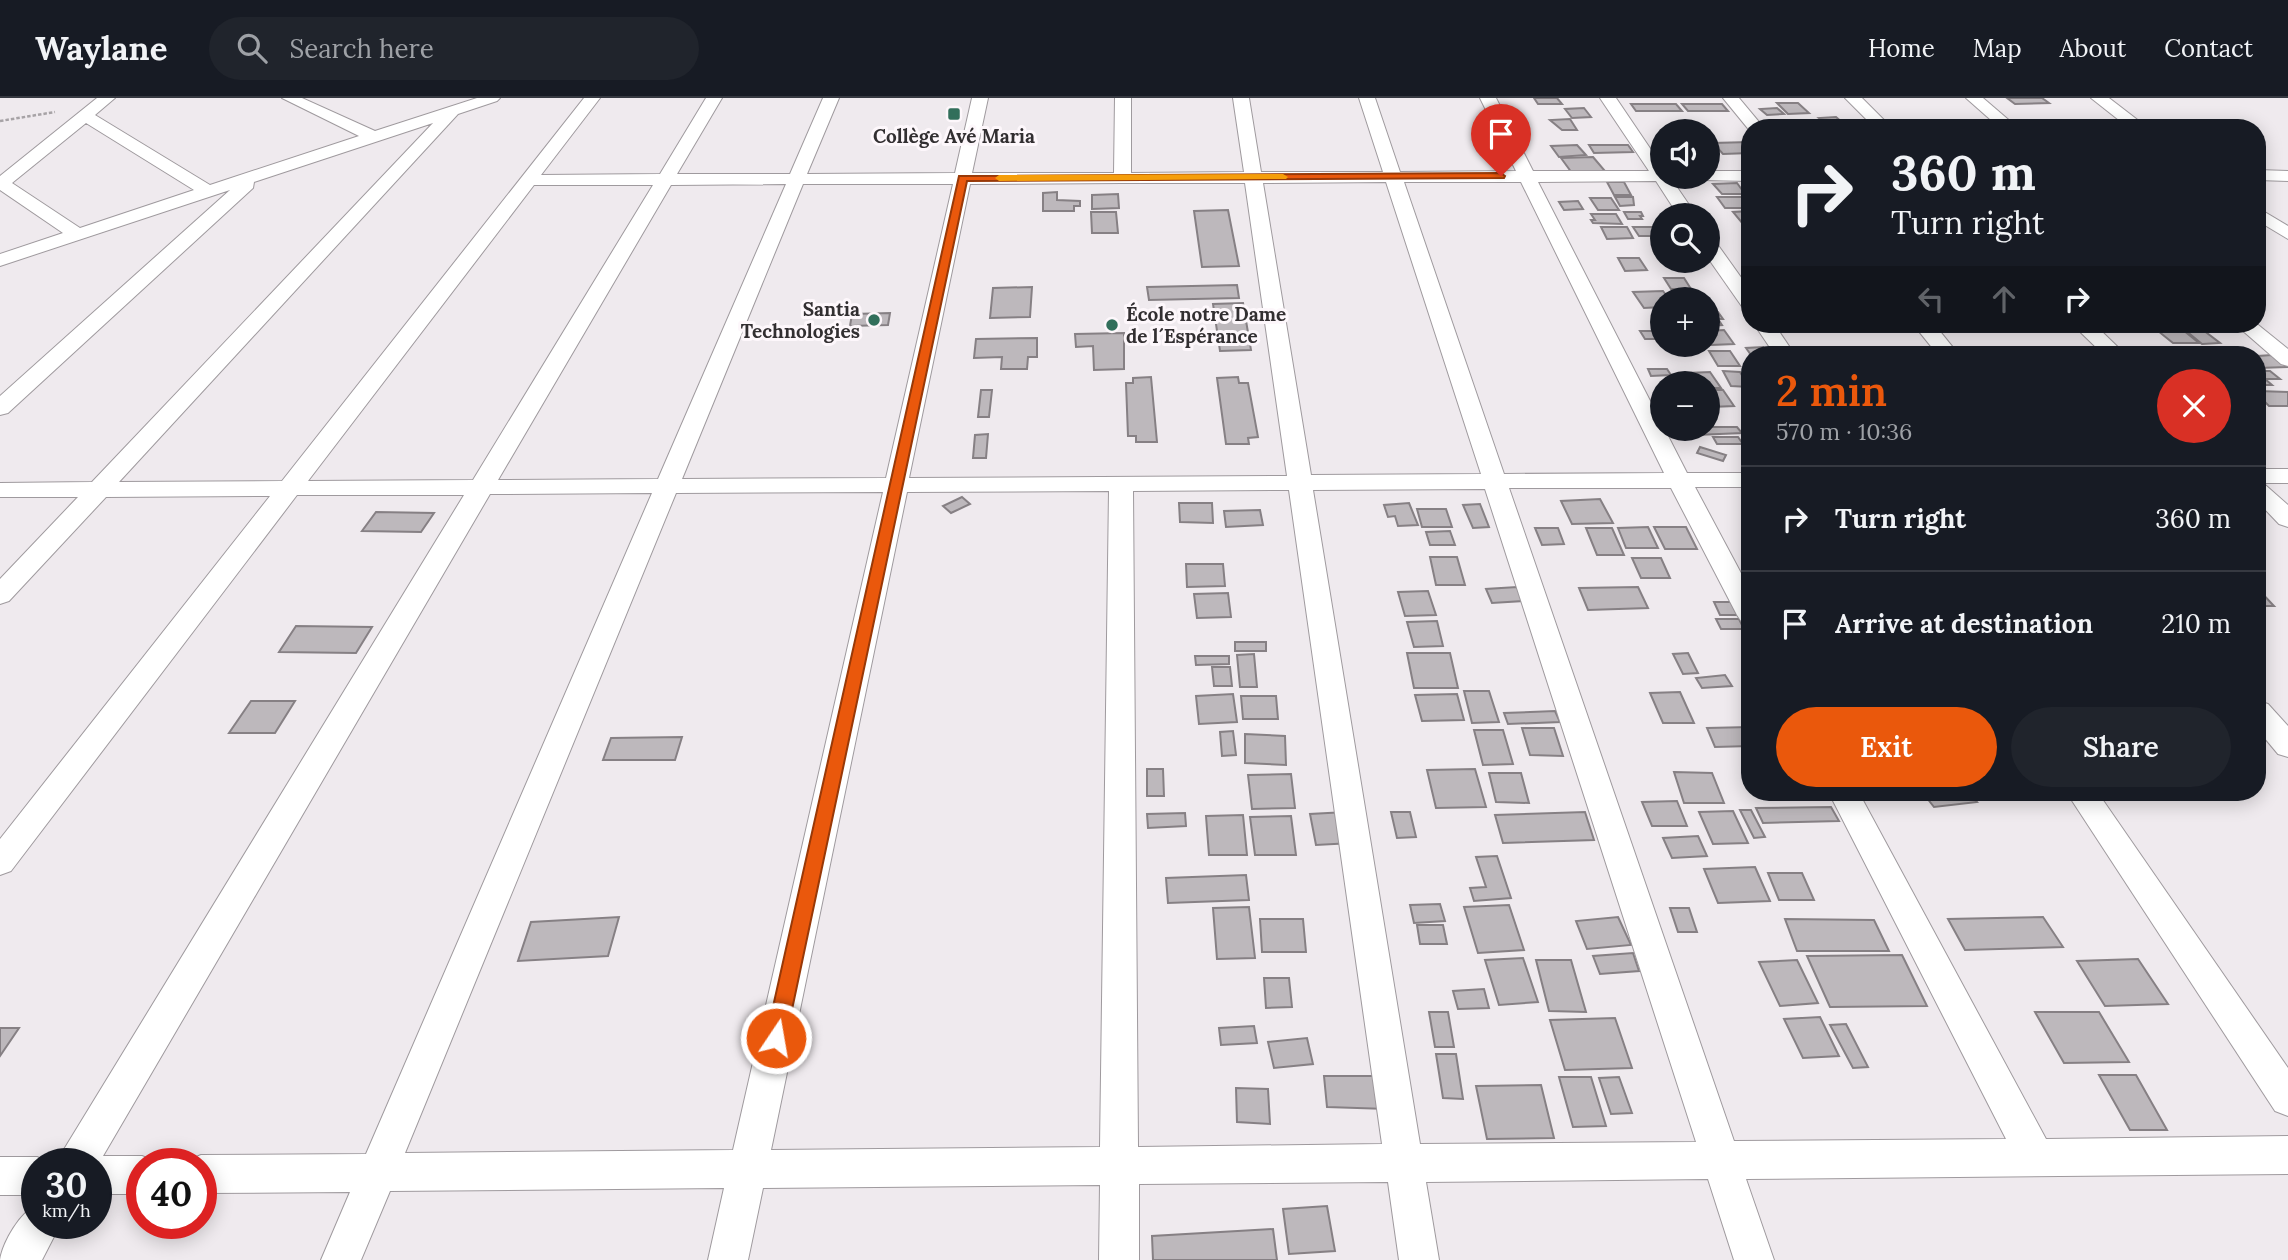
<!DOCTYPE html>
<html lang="en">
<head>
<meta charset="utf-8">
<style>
	body { margin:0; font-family:Lora,serif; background:#20242c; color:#f1f3f6; height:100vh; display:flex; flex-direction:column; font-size:26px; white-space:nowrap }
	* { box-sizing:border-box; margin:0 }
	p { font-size:23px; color:#9ea1a6 }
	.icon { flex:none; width:38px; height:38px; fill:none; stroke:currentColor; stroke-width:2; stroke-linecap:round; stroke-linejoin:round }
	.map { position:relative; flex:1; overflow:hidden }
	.panel { position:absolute; left:1741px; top:248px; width:525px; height:455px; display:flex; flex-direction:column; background:#171b24; border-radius:28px; box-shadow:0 4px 18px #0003 }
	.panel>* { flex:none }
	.guide { position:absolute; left:1741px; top:21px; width:525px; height:214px; border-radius:28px; box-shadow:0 4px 18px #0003; background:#171b24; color:#f1f3f6; overflow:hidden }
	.controls { position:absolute; left:1650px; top:21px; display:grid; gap:14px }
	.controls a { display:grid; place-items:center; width:70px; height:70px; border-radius:50%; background:#171b24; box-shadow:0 4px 18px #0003; font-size:35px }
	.speed { position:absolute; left:21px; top:1050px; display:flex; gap:14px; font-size:35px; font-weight:700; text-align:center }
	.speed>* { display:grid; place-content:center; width:91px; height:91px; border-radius:50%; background:#171b24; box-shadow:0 4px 18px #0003; line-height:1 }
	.speed small { font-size:18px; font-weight:400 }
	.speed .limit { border:10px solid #d22; background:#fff; color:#111 }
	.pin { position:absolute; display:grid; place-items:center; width:60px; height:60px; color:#fff; margin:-72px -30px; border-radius:50% 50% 50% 0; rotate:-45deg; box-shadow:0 0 7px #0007 }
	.pin .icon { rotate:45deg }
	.me { position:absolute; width:77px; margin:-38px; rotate:12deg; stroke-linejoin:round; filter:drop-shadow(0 0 5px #0008) }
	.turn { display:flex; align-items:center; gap:24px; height:147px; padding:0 35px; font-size:32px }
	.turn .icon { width:91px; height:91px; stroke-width:2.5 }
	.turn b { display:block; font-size:49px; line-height:60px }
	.lanes { display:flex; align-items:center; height:66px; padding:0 35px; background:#0003; justify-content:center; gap:35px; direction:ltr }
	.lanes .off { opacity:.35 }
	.round { display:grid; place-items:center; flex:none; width:74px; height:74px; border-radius:37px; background:#20242c }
	.summary { display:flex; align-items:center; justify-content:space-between; height:119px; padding:0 35px }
	h1 { font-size:42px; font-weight:600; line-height:52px; color:#ea580c }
	.button { display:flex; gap:14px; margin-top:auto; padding:14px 35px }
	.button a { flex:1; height:80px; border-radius:42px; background:#ea580c; color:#fff; font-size:28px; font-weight:600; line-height:80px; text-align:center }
	.button a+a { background:#20242c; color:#f1f3f6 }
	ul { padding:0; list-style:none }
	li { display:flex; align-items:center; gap:21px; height:105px; padding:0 35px; border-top:2px solid #363941 }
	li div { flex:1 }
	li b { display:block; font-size:26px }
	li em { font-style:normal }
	header { display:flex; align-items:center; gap:42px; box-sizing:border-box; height:98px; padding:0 35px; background:#171b24; border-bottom:2px solid #363941 }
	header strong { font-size:33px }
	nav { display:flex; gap:38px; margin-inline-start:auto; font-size:24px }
	.search { width:490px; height:63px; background:#20242c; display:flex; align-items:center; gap:18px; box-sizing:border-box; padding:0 24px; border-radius:38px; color:#9ea1a6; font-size:26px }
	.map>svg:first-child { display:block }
	.building { fill:#bdb8bc; stroke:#868084; stroke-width:2 }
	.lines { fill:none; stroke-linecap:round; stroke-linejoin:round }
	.minor-casing { stroke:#9f9a9e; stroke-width:2 }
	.path { stroke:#a7a3a6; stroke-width:2.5; stroke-dasharray:3.5 2; stroke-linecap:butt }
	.minor { fill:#fff; fill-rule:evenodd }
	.route { fill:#ea580c; stroke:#983908; stroke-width:2 }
	.slow { fill:#f59e0b }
	.poi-dot { fill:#326f5b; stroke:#fdf7fb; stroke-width:2.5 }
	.labels { text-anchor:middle; stroke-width:6; stroke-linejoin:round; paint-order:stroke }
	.far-poi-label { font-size:19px; font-weight:bold; fill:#322f31; stroke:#fdf7fb }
</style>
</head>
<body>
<header>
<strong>Waylane</strong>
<div class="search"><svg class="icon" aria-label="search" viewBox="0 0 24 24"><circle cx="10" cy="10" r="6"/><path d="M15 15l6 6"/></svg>Search here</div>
<nav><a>Home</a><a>Map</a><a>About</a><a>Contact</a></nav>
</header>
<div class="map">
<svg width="2288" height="1162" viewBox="0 0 2288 1162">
	<rect width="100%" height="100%" fill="#efeaee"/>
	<!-- building -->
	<g class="building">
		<path d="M1534,0H1557L1562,6H1538Z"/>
		<path d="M2007,0H2042L2049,5L2015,6Z"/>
		<path d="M1777,5H1798L1809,15L1788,16Z"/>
		<path d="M1631,6H1676L1682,13H1636Z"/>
		<path d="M1682,6H1722L1728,13H1688Z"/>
		<path d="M1584,10L1591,19L1572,20L1565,11Z"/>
		<path d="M1777,10L1784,16L1767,17L1760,11Z"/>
		<path d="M1836,19L1844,26H1827L1819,20Z"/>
		<path d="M1570,21L1577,32H1562L1550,22Z"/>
		<path d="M1750,44V55L1723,56L1713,45Z"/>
		<path d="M1577,47L1586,57L1559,59L1551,48Z"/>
		<path d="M1589,47H1628L1633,54L1594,55Z"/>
		<path d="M1593,59L1605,73L1572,75L1561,60Z"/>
		<path d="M1607,84H1624L1631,97H1614Z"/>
		<path d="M1737,85L1745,96H1722L1713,86Z"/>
		<path d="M1057,94V102L1080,103V108H1074V113H1043V95Z"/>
		<path d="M1118,96L1119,110L1092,111V97Z"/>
		<path d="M1615,99H1633L1634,107L1620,108Z"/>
		<path d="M1717,99H1748L1750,110H1725Z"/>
		<path d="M1590,100H1611L1619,112H1598Z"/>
		<path d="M1578,103L1583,111L1564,112L1559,104Z"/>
		<path d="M1228,112L1239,168L1202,169L1194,113Z"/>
		<path d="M1750,113V126H1743L1733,114Z"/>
		<path d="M1091,114H1116L1118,135H1092Z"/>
		<path d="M1624,114H1641L1643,118H1640L1642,121H1628Z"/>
		<path d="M1591,116H1616L1622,126L1593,125L1591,122H1595Z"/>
		<path d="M1601,129H1627L1633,140L1607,141Z"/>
		<path d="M1633,129H1652L1658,138H1639Z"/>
		<path d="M1618,160H1639L1647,172L1625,173Z"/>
		<path d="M1664,180H1684L1691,191H1671Z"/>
		<path d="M1237,187L1239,200L1149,202L1147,189Z"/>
		<path d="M1032,189L1030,219L990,220L993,190Z"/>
		<path d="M1663,193L1669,201H1662V209L1644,210L1633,194Z"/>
		<path d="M1243,205L1251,252L1220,253L1213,206Z"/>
		<path d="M1708,214H1718L1723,221H1718L1722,227L1708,228Z"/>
		<path d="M890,215L888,227L850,228L852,216Z"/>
		<path d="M1853,226H1884L1887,230L1857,231Z"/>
		<path d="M1724,232L1734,246L1711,247L1708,243V233Z"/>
		<path d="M2183,232L2199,245H2173L2158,233Z"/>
		<path d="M2185,232H2203L2220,245L2202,246Z"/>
		<path d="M1640,233H1662V243L1661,241H1645Z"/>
		<path d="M1124,235V271L1094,272L1093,248L1076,249L1075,236Z"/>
		<path d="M1037,240V259H1028L1027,271H1001L1002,259L974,260L976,241Z"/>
		<path d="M1763,249L1769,257H1751L1746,250Z"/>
		<path d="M1925,252L1929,257H1902L1899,253Z"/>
		<path d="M1709,253H1730L1740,268H1718Z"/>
		<path d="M2272,257L2287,269L2258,270V258Z"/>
		<path d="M1648,271H1667L1671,277L1651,278Z"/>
		<path d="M1723,273L1740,274L1749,289L1731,288Z"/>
		<path d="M2258,273H2270L2280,281H2265L2272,287H2258Z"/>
		<path d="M1710,274L1721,290H1708V285H1695L1688,275Z"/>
		<path d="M1151,279L1157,344H1136V338H1128L1126,285H1133V280Z"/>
		<path d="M1238,279L1239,285H1248L1258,339L1248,340L1249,346H1226L1217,280Z"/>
		<path d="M981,292H992L989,319H978Z"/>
		<path d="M1708,292H1723L1734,308L1711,309Z"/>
		<path d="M2258,293L2288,294V308H2269L2258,297Z"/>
		<path d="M1708,329H1737L1742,335L1696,337L1692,331Z"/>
		<path d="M988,336L986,360H973L975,337Z"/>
		<path d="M1713,339H1738L1743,346H1717Z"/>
		<path d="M1700,349L1726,357L1723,363L1697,355Z"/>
		<path d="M962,399L970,406L951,415L943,408Z"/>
		<path d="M1600,401L1613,425L1572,426L1561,403Z"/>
		<path d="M1179,405H1212L1213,425L1180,424Z"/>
		<path d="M1409,405L1418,427L1398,428L1395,418L1388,419L1384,407Z"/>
		<path d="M1480,406L1489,429L1473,430L1463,407Z"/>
		<path d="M1417,411H1446L1452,429H1422Z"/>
		<path d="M1260,412L1263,427L1226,429L1224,413Z"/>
		<path d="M376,414L434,415L421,434L362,433Z"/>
		<path d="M1648,429L1658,450H1626L1618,430Z"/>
		<path d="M1654,429H1686L1697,451H1665Z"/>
		<path d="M1535,430H1558L1564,446L1542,447Z"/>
		<path d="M1586,430H1612L1624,457H1597Z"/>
		<path d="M1450,433L1455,447H1430L1426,434Z"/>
		<path d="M1430,459H1457L1465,487H1436Z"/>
		<path d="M1632,460H1661L1670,480H1641Z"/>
		<path d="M1186,466H1223L1225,488L1187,489Z"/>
		<path d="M1517,489L1523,503L1492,505L1486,491Z"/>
		<path d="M1638,489L1648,510L1588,512L1579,490Z"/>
		<path d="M2258,491L2274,508H2258Z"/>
		<path d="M1428,493L1436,517L1405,518L1398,494Z"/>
		<path d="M1228,495L1231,519L1197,520L1194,496Z"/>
		<path d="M1714,504H1731L1738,517H1720Z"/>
		<path d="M1716,521H1739L1744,531H1721Z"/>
		<path d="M1437,523L1443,548L1414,549L1407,524Z"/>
		<path d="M296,528L372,529L356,555L279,554Z"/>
		<rect x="1235" y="544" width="31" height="9"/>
		<path d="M1407,555H1450L1458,590H1414Z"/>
		<path d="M1688,555L1698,575L1683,576L1673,556Z"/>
		<path d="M1254,556L1257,589H1240L1237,557Z"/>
		<path d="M1195,558H1229V566L1196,567Z"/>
		<path d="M1212,569H1230L1232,588H1214Z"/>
		<path d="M1725,577L1732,588L1702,590L1696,580Z"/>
		<path d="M1464,593H1489L1499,624L1472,625Z"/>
		<path d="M1680,594L1694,625H1663L1650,595Z"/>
		<path d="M1233,596L1237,624L1199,626L1196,598Z"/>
		<path d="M1457,596L1464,622L1422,623L1415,597Z"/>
		<path d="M1241,598H1276L1278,621H1243Z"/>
		<path d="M251,603H295L275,635H229Z"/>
		<path d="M1555,613L1560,624L1508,626L1504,615Z"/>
		<path d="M1750,629V648L1715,649L1707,630Z"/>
		<path d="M1522,630H1554L1563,658L1530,657Z"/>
		<path d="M1474,632H1503L1513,666L1483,667Z"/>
		<path d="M1233,633L1236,657L1222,658L1220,634Z"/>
		<path d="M1245,636L1285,638L1286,667L1245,665Z"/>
		<path d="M682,639L675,662H603L611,640Z"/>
		<path d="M1147,671H1163L1164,698H1147Z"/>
		<path d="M1475,671L1486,709L1436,710L1427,672Z"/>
		<path d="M1674,674L1712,675L1724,705H1684Z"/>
		<path d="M1489,675H1521L1529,705L1496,704Z"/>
		<path d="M1291,676L1295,710L1252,711L1248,677Z"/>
		<path d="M1923,695H1969L1977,704L1934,709Z"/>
		<path d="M1677,703L1687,728H1652L1642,704Z"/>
		<path d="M1831,709L1839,723L1763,725L1756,710Z"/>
		<path d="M1740,712H1751L1765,739L1754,740Z"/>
		<path d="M1733,713L1748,745L1713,746L1699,714Z"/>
		<path d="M1346,714L1352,745L1316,747L1310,716Z"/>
		<path d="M1391,714H1410L1416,739L1397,740Z"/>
		<path d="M1585,714L1594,742L1503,745L1495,717Z"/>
		<path d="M1185,715L1186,728L1148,730L1147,716Z"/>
		<path d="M1243,717L1247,757H1209L1206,718Z"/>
		<path d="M1291,718L1296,757H1255L1250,719Z"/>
		<path d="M1698,738L1707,758L1672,760L1663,740Z"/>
		<path d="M1497,758L1511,800L1474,803L1470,790L1486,789L1476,759Z"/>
		<path d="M1755,769L1770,803L1718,805L1704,771Z"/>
		<path d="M1768,775H1802L1814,802H1779Z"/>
		<path d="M1246,777L1249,802L1168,805L1166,780Z"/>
		<path d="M1440,806L1445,823L1414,825L1410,807Z"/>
		<path d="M1509,807L1524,852L1478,855L1464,809Z"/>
		<path d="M1249,809L1255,860L1217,861L1213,810Z"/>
		<path d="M1670,810H1689L1697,834H1678Z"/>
		<path d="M619,819L608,858L518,863L531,824Z"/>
		<path d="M1618,819L1631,847L1587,851L1576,823Z"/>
		<path d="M2043,819L2063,849L1965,852L1948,821Z"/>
		<path d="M1260,821H1303L1306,854H1262Z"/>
		<path d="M1785,821L1874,822L1889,853H1797Z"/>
		<path d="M1417,827H1443L1447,846H1420Z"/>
		<path d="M1633,855L1639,873L1600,876L1593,858Z"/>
		<path d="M1902,857L1927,908L1830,909L1807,858Z"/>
		<path d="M1523,860L1538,904L1499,907L1485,862Z"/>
		<path d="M2138,861L2168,906L2105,908L2077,863Z"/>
		<path d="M1536,862H1571L1586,914L1549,913Z"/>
		<path d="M1797,862L1818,905L1780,908L1759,864Z"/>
		<path d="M1264,880H1289L1292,909L1266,910Z"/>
		<path d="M1484,891L1489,910L1458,911L1453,893Z"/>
		<path d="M1429,914H1448L1454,949H1435Z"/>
		<path d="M2035,914H2099L2129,964L2064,965Z"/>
		<path d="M1820,919L1839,958L1803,960L1784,921Z"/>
		<path d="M1615,920L1632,970L1565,972L1550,922Z"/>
		<path d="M1846,926L1868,969L1853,970L1830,927Z"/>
		<path d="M1254,928L1257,945L1221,947L1219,930Z"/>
		<path d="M0,930H19L0,958Z"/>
		<path d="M1307,940L1313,966L1274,970L1268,944Z"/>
		<path d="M1436,956H1456L1463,1001L1443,1000Z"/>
		<path d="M2099,977H2136L2167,1032H2130Z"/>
		<path d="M1324,978H1383L1387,1011L1327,1009Z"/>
		<path d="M1559,979H1591L1606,1028L1573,1029Z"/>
		<path d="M1619,979L1632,1015L1611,1016L1599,980Z"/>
		<path d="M1541,987L1554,1040L1487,1041L1476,988Z"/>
		<path d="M1236,990L1268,991L1270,1026L1237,1024Z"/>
		<path d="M1327,1108L1335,1153L1289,1156L1283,1111Z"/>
		<path d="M1273,1131L1277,1162H1153L1152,1138Z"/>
	</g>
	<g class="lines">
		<defs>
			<g id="minor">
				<path d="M97,0H115L95,17L210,87L359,38L282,0H302L375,33L477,0H500L497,3L458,16L119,384L282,383L584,0H600L541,77L660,76L706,0H722L677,76H790L823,0H839L807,76L955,75L972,0H988L972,75H1114L1115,0H1131V75L1244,74L1233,0H1249L1261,74H1383L1359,0H1375L1400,74L1516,73L1480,0H1496L1533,73H1649L1600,0H1616L1662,68V79H1670L1696,117H1678L1656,83L1538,84L1687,375H1750V389H1695L1750,492V526L1741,523L1737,517L1671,390H1509L1734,1043L2006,1041L1829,695H1859L2046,1041L2288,1038V1076L1746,1081L1774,1162H1734L1708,1081L1426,1084L1439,1162H1399L1388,1084L1139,1086V1162H1099L1100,1087L763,1090L748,1162H708L724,1090L390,1093L361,1162H321L350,1094L201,1095V1066H186L187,1063L201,1057L366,1056L652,395L490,396L103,1058H142L156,1064L157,1066H142V1096H96V1066H58L63,1053L464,397H297L11,773L0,777V741L270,398L106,399L9,503L0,506V481L78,399H0V385L92,384L433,25L254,84L253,90L8,315L0,317V298L230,92L0,168V156L63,135L0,92V78ZM86,25L194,92L80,130L12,85ZM1386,84L1481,376L1311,377L1263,85ZM1404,84H1521L1664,375L1504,376ZM1122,85H1245L1287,378L909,380L970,86ZM786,86L658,381L498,382L671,87ZM803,86H953L886,380L682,381ZM534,87H653L473,382L308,383ZM1485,391L1696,1044L1420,1046L1313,392ZM1289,392L1382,1046L1138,1049L1133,393ZM1109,393L1100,1049L771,1052L907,394ZM883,394L733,1052L405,1055L676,395Z"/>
				<path d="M1723,0H1739L1764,30H1750V33Z"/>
				<path d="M1845,0H1862L1892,30H1875Z"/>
				<path d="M1966,0H1983L2018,30H2000Z"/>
				<path d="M2091,0H2109L2148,30H2129Z"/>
				<path d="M2258,72L2288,73V83L2258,82Z"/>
				<path d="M1708,73H1750V83L1702,82L1700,79H1708Z"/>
				<path d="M2258,110L2288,128V141L2258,123Z"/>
				<path d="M1708,141L1715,143L1750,192V212L1743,210L1708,160Z"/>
				<path d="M1754,226H1774L1795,257H1775Z"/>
				<path d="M1913,226H1934L1959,257H1938Z"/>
				<path d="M2072,226H2094L2126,257H2104Z"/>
				<path d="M2235,226H2257L2288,251V268L2281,266Z"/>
				<path d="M2258,371H2288V385H2263L2288,407V429L2279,426L2258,404Z"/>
				<path d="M2258,603L2268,606L2288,628V659L2278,656L2258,632Z"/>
				<path d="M2067,695H2098L2288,970V1018L2275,1013Z"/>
				<path d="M0,1059H37L51,1065L37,1066V1097H0Z"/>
				<path d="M37,1107V1125H61L42,1162H0C3,1144 20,1114 37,1107Z"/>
			</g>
		</defs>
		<!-- minor casing -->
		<use href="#minor" class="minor-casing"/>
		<!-- path -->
		<path class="path" d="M0,23L55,14"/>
		<!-- minor -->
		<use href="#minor" class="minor"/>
	</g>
	<!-- route -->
	<path class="route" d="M1501,75L1505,78L1504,80L967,83L786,940L784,946L776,949L769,946L766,940L959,78Z"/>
	<!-- slow -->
	<path class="slow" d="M1283,76L1288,79L1286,81L999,83L995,80L999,77Z"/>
	<!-- markers -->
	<g class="poi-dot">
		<rect x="947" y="9" width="14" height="14" rx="3.5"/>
		<circle cx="874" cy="222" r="7"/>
		<circle cx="1112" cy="227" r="7"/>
	</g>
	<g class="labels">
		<!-- far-poi labels -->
		<g class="far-poi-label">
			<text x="954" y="45">Collège Avé Maria</text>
			<text x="860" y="218" text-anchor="end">Santia<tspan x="860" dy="22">Technologies</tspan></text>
			<text x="1126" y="223" text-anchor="start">École notre Dame<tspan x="1126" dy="22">de l´Espérance</tspan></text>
		</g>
	</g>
</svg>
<div class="controls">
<a><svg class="icon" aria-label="sound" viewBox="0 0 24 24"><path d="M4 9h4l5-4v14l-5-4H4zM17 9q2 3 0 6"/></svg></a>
<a><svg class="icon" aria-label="search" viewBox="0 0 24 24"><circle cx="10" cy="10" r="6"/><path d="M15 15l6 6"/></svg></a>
<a>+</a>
<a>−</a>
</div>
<div class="speed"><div>30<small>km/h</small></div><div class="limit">40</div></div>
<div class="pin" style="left:1501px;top:78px;background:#d93025"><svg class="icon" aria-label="arrive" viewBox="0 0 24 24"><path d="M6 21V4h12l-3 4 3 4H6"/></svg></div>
<svg class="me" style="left:776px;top:940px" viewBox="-20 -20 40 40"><circle r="17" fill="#ea580c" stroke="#fff" stroke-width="3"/><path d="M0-11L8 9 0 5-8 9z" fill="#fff"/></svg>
<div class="guide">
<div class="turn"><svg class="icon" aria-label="right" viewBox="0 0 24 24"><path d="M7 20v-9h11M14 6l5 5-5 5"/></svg><div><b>360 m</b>Turn right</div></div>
<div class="lanes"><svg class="icon off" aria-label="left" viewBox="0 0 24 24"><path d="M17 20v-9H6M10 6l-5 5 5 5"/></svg><svg class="icon off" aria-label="ahead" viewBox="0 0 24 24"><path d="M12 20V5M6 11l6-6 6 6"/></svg><svg class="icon" aria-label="right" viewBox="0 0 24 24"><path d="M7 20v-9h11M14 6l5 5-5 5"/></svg></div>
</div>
<section class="panel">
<div class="summary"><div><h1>2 min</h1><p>570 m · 10:36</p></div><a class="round" style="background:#d93025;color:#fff"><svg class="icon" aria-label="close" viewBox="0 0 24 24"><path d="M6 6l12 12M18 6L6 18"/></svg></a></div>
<ul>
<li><svg class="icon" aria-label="right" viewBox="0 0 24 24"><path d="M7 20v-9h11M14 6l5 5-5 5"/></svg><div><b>Turn right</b></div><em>360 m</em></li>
<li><svg class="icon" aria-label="arrive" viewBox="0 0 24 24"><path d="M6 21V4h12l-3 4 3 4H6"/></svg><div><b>Arrive at destination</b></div><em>210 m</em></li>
</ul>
<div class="button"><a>Exit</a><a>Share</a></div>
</section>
</div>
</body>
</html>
